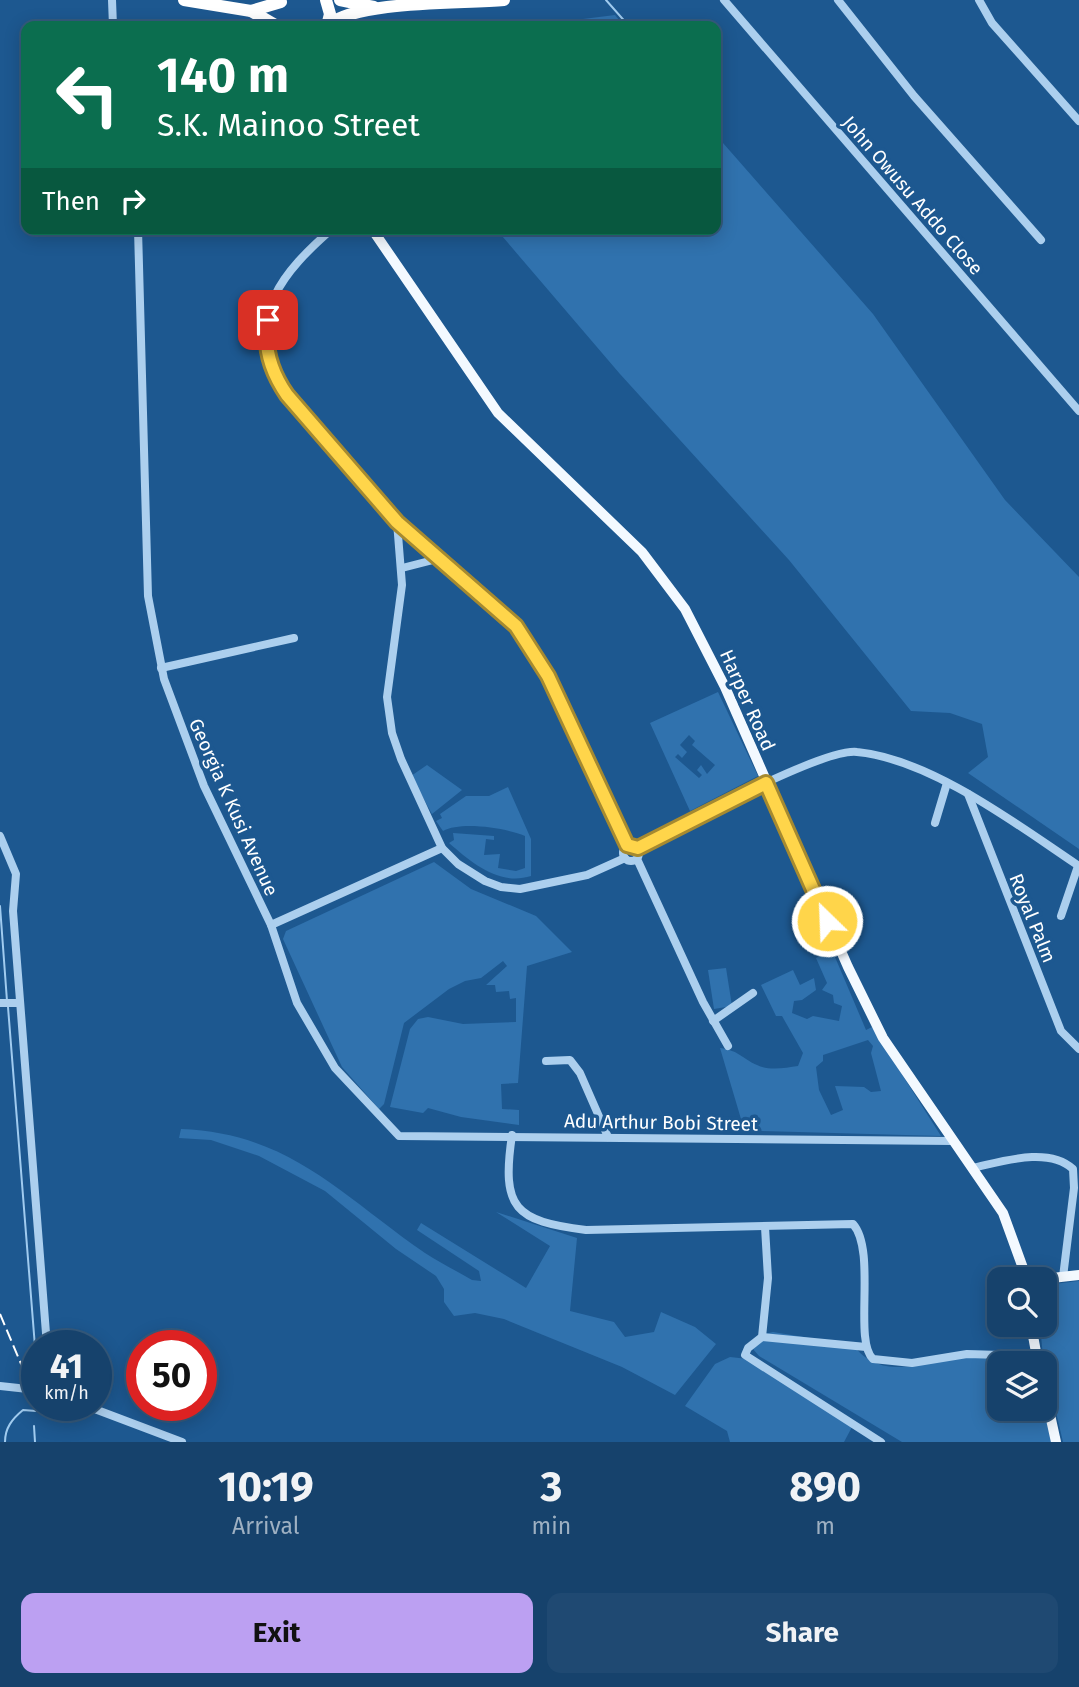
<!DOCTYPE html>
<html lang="en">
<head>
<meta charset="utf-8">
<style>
	body { margin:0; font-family:"Fira Sans",sans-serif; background:#1f4972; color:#f1f3f6; height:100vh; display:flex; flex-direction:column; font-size:26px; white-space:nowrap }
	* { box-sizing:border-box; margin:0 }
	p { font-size:23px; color:#9eb0c2 }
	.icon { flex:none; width:38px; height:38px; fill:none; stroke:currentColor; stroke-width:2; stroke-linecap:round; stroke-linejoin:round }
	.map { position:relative; height:1442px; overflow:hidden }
	.details { display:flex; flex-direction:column; background:#16426c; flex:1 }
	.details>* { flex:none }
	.guide { position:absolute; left:21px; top:21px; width:700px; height:214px; border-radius:14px; box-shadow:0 4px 18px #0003,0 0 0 2px #355b7f; background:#0b6e4f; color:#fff; overflow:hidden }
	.buttons { position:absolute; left:987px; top:1267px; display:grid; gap:14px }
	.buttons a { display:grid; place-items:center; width:70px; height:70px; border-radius:14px; background:#16426c; box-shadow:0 4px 18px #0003,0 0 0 2px #355b7f; font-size:35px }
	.speed { position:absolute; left:21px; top:1330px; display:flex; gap:14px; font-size:35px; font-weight:700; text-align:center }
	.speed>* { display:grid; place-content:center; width:91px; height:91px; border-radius:50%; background:#16426c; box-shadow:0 4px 18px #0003,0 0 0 2px #355b7f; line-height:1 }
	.speed small { font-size:18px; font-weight:400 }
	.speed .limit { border:10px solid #d22; background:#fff; color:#111 }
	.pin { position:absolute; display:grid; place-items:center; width:60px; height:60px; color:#fff; margin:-30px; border-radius:14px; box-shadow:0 4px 10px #0006 }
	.me { position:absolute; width:77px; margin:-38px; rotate:336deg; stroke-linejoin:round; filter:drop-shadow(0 0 5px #0008) }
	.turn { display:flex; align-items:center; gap:24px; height:147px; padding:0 21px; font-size:32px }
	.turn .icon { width:91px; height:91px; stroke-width:2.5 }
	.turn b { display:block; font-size:49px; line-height:60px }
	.then { display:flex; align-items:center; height:66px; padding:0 21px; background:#0003; gap:14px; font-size:26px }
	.eta { display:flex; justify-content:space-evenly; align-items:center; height:119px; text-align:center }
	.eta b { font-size:42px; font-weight:700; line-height:49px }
	.cta { display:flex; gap:14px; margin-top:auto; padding:14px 21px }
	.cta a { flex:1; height:80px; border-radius:14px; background:#bca0f2; color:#111; font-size:28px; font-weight:700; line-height:80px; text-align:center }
	.cta a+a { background:#1f4972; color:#f1f3f6 }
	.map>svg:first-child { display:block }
	.green { fill:#3072ae; fill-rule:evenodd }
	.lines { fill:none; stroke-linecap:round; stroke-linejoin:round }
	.stream { stroke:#a0cbef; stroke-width:2 }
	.minor { stroke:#accfee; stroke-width:8 }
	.major { stroke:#f3f9ff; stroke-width:10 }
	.highway { stroke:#fff; stroke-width:12 }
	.rail { stroke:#fff; stroke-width:2; stroke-dasharray:12 5; stroke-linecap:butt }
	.route-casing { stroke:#a68a30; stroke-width:18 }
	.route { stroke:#ffd54a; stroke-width:12 }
	.labels { text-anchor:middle; stroke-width:7; stroke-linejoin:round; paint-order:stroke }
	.street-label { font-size:19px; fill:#fff; stroke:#1d5890 }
</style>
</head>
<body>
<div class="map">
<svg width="1079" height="1442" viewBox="0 0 1079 1442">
	<rect width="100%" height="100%" fill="#1d5890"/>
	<!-- green -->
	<g class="green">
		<path d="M615,15L624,26H527Z"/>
		<path d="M716,135L873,314L1005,500L1079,577V849L968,773L988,757L982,724L950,713L911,711L789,560L620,374L496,229H716Z"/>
		<path d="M718,692L758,776L690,811L650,723ZM689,735L695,741L692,745L715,765L707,774L701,765L697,770L702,775L699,778L675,757L678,754L682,758L687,752L680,745Z"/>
		<path d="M427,765L462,790L432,814L411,776Z"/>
		<path d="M508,787L531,839V876C499,886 472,863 449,843L454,840L453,833L494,836V840L486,839L484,855L500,854L498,868L516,871L525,868V836C506,828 461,821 443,831L436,821L442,818L440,814L466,796H489Z"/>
		<path d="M434,862L471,889L536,916L572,952L527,966L518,1083L501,1084L502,1109L519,1110V1125L461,1117L428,1108L423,1113L390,1107L410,1029L418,1019L428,1017L463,1024L516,1022V998L510,999L509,991L496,992L495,985H486L507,966L503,961L481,978L465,981L449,989L404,1023L384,1104L379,1109L342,1067L283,939L286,931Z"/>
		<path d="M832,950L866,1030L872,1027L941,1136L727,1130L741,1119L720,1048C740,1051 741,1058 757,1065C769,1071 785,1068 798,1066L803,1053L782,1016H776L761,985L793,970L800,985L814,978L816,990L802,1000L794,1001L792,1013L807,1019L813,1016L839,1021L842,1006L834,1003L833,995L822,990L827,983L816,958ZM868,1040L873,1046L871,1053L881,1091L871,1092L864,1087L835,1086L843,1110L831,1115L819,1090L816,1067L823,1061V1055Z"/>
		<path d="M726,968L732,1006L714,1009L708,970Z"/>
		<path d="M181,1129C290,1133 342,1196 425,1253C440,1263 457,1271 472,1280L481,1281L479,1271L417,1230L421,1223L526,1288L550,1246L496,1212L577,1238L570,1311L614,1322L625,1337L654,1332L661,1312L695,1327L716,1344L675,1395L622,1367L504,1319L475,1313L454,1316L444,1302V1289L436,1276L396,1249L325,1191L259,1156L211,1140L179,1138Z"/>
		<path d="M1079,1281V1442H1063L1043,1357L1040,1325H1045V1285Z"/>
		<path d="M773,1332L853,1345C881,1381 919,1363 955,1359C982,1356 1006,1358 1032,1363H999V1409H1044L1052,1442H902L759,1356L753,1349L761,1335Z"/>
		<path d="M730,1357L748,1359L852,1427L844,1442H730L727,1431L685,1406L715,1364Z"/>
	</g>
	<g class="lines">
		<!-- stream -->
		<g class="stream">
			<path d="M606,0L628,25"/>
			<path d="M0,906L7,1001"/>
			<path d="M8,1007L37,1372"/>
			<path d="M34,1426L35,1442"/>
			<path d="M5,1442C5,1428 12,1419 23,1410L36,1411"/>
		</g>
		<!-- minor -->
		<g class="minor">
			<path d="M112,0L113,26"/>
			<path d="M724,0L1079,411"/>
			<path d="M838,0L914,96L1041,240"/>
			<path d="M979,0L992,23L1079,121"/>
			<path d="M138,229L148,596L164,679L204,786L271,925L297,1003L335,1068L399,1136L952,1141"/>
			<path d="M332,229C283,272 246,314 278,382L397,522L516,626L548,676L627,845"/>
			<path d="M397,522L402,585L387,697L392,733L401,759L442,848L458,864L485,881L501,887L520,889L587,875L625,858"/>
			<path d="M402,568L441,558"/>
			<path d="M161,668L294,638"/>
			<path d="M968,794L1061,1031L1079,1049"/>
			<path d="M935,823L947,783"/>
			<path d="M0,836L16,874L13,911L47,1346"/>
			<circle cx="631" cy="853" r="8"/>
			<path d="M638,848C675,828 823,748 857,752C931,759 1019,826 1079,866"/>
			<path d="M637,859L703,1002L728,1046"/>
			<path d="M1061,916L1078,866"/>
			<path d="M271,925L442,848"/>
			<path d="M0,1003H19"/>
			<path d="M713,1021L753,993"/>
			<path d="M546,1061L570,1060L580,1073L608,1137"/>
			<path d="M512,1135C501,1209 515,1221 586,1230L853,1224C877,1251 853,1341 873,1359L912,1363L967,1354L1036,1356"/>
			<path d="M972,1168C1001,1162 1048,1146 1073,1169L1074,1188L1063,1277"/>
			<path d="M765,1227L768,1278L762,1337L748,1348L745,1355L881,1442"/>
			<path d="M762,1337L866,1347"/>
			<path d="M0,1386L37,1390"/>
			<path d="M84,1405L182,1442"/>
		</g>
		<!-- major -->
		<g class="major">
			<path d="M372,229L498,413L642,552L685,609L725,687L848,967L883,1038L1003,1213L1027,1279"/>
			<path d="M1043,1279L1079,1275"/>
			<path d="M1031,1325L1038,1363"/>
			<path d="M1045,1392L1056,1442"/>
		</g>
		<!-- highway -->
		<g class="highway">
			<path d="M184,0L251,11L277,26"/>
			<path d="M326,0L330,14L327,26"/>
			<path d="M340,0L374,7"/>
			<path d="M251,11L281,2"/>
			<path d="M328,25C360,0 461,4 504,0"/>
		</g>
		<!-- rail -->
		<path class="rail" d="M0,1314L35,1397"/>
	</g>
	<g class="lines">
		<defs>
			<path id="route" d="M268,320C263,348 271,372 287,395L397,522L516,626L548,676L627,845L638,848L766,783L827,921"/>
		</defs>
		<!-- route casing -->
		<use href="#route" class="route-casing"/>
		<!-- route -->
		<use href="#route" class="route"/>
	</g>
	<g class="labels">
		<!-- street labels -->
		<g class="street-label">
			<text transform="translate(913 195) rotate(49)" y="7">John Owusu Addo Close</text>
			<text transform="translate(748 700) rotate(66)" y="7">Harper Road</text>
			<text transform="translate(234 807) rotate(66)" y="7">Georgia K Kusi Avenue</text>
			<text transform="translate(1033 918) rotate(68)" y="7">Royal Palm</text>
			<text transform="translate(661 1122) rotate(1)" y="7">Adu Arthur Bobi Street</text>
		</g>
	</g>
</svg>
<div class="buttons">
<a><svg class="icon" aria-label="search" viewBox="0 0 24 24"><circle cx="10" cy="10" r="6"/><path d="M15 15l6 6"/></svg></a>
<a><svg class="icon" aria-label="layers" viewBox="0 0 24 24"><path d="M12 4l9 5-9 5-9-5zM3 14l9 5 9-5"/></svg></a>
</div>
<div class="speed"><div>41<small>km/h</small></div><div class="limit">50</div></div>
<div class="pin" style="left:268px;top:320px;background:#d93025"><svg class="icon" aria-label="arrive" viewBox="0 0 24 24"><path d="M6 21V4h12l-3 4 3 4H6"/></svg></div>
<svg class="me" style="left:827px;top:921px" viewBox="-20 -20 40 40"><circle r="17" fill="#ffd54a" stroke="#fff" stroke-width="3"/><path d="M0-11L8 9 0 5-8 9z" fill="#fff"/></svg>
<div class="guide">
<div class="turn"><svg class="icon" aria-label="left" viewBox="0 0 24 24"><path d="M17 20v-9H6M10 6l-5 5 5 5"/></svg><div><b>140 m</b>S.K. Mainoo Street</div></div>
<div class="then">Then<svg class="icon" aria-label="right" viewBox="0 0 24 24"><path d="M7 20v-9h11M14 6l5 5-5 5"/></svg></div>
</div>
</div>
<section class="details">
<div class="eta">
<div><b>10:19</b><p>Arrival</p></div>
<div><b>3</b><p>min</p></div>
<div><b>890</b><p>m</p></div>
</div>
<div class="cta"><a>Exit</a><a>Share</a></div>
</section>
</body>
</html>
